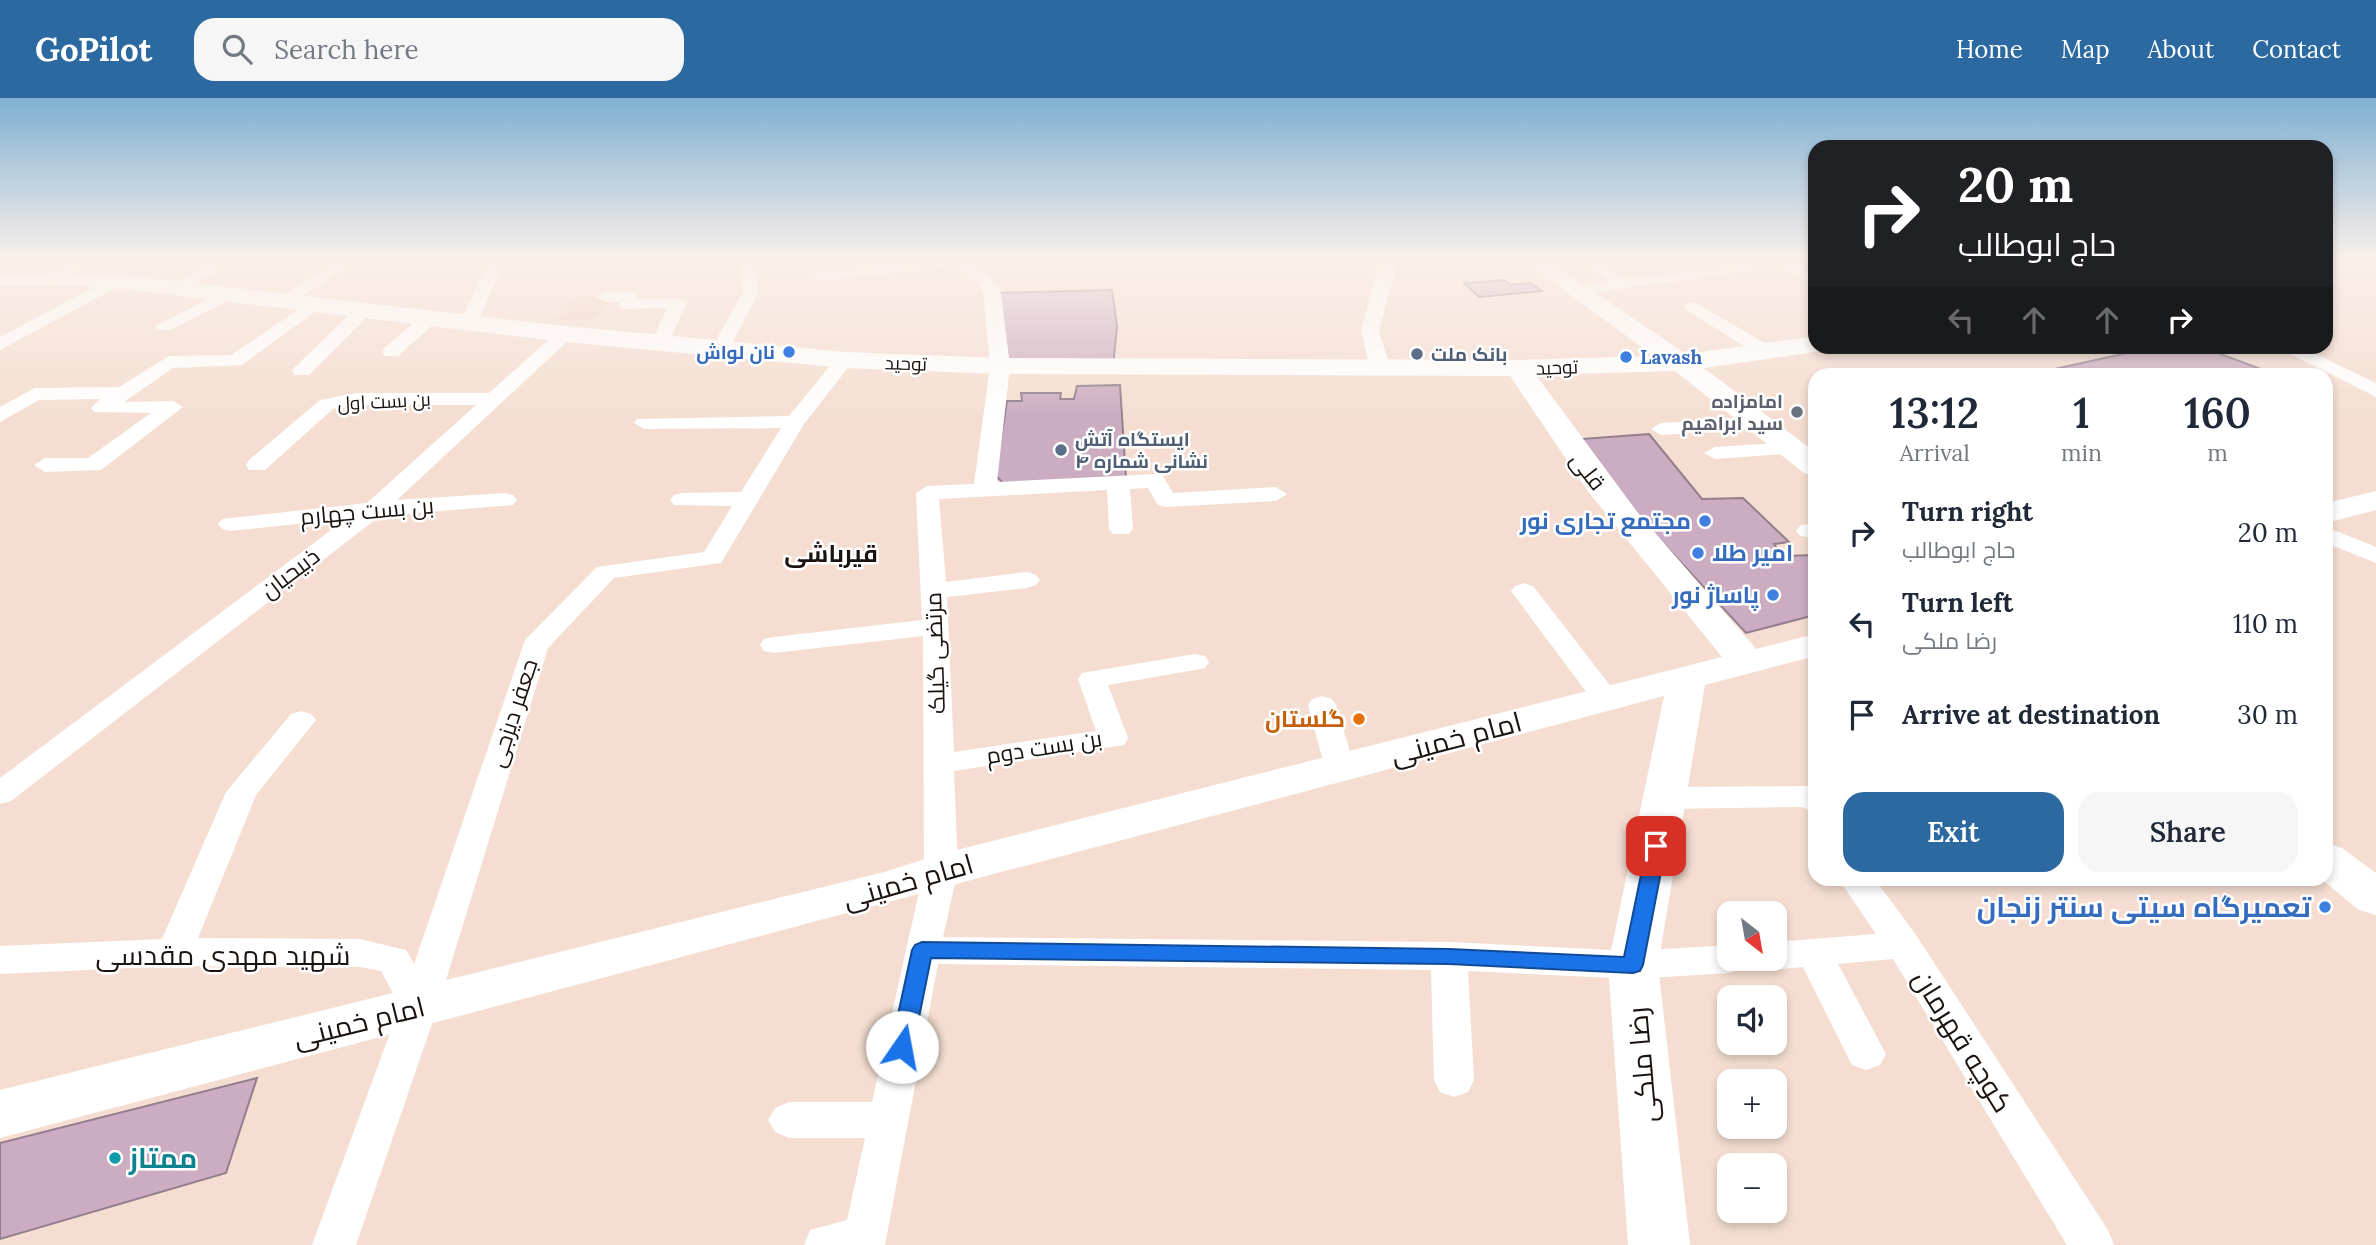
<!DOCTYPE html>
<html lang="en">
<head>
<meta charset="utf-8">
<style>
	body { margin:0; font-family:Lora,Cairo,serif; background:#f6f6f7; color:#1f2937; height:100vh; display:flex; flex-direction:column; font-size:26px; white-space:nowrap }
	* { box-sizing:border-box; margin:0 }
	p { font-size:23px; color:#747a83 }
	.icon { flex:none; width:38px; height:38px; fill:none; stroke:currentColor; stroke-width:2; stroke-linecap:round; stroke-linejoin:round }
	.map { position:relative; flex:1; overflow:hidden }
	.side { position:absolute; left:1808px; top:270px; width:525px; height:518px; display:flex; flex-direction:column; background:#fff; border-radius:21px; box-shadow:0 4px 10px #0003 }
	.side>* { flex:none }
	.hud { position:absolute; left:1808px; top:42px; width:525px; height:214px; border-radius:21px; box-shadow:0 4px 10px #0003; background:#202124; color:#fff; overflow:hidden }
	.needle { width:46px; rotate:149deg }
	.controls { position:absolute; left:1717px; top:803px; display:grid; gap:14px }
	.controls a { display:grid; place-items:center; width:70px; height:70px; border-radius:14px; background:#fff; box-shadow:0 4px 10px #0003; font-size:35px }
	.pin { position:absolute; display:grid; place-items:center; width:60px; height:60px; color:#fff; margin:-30px; border-radius:14px; box-shadow:0 4px 10px #0006 }
	.me { position:absolute; width:77px; margin:-38px; rotate:12deg; stroke-linejoin:round; filter:drop-shadow(0 0 5px #0008) }
	.turn { display:flex; align-items:center; gap:24px; height:147px; padding:0 35px; font-size:32px }
	.turn .icon { width:91px; height:91px; stroke-width:2.5 }
	.turn b { display:block; font-size:49px; line-height:60px }
	.lanes { display:flex; align-items:center; height:66px; padding:0 35px; background:#0003; justify-content:center; gap:35px; direction:ltr }
	.lanes .off { opacity:.35 }
	.eta { display:flex; justify-content:space-evenly; align-items:center; height:119px; text-align:center }
	.eta b { font-size:42px; font-weight:600; line-height:49px }
	.action { display:flex; gap:14px; margin-top:auto; padding:14px 35px }
	.action a { flex:1; height:80px; border-radius:21px; background:#2b69a0; color:#fff; font-size:28px; font-weight:600; line-height:80px; text-align:center }
	.action a+a { background:#f6f6f7; color:#1f2937 }
	ul { padding:0; list-style:none }
	li { display:flex; align-items:center; gap:21px; height:91px; padding:0 35px }
	li div { flex:1 }
	li b { display:block; font-size:26px }
	li em { font-style:normal }
	header { display:flex; align-items:center; gap:42px; box-sizing:border-box; height:98px; padding:0 35px; background:#2b69a0; color:#fff }
	header strong { font-size:33px }
	nav { display:flex; gap:38px; margin-inline-start:auto; font-size:24px }
	.search { width:490px; height:63px; background:#f6f6f7; display:flex; align-items:center; gap:18px; box-sizing:border-box; padding:0 24px; border-radius:21px; color:#747a83; font-size:26px }
	.map>svg:first-child { display:block }
	.built { fill:#f0d2c0 }
	.building { fill:#cbacc1; stroke:#927e8c; stroke-width:2 }
	.lines { fill:none; stroke-linecap:round; stroke-linejoin:round }
	.street { fill:#fff; fill-rule:evenodd }
	.secondary { fill:#fff; fill-rule:evenodd }
	.route { fill:#1a73e8; stroke:#114b97; stroke-width:2 }
	.shop-dot { fill:#3f7fe0; stroke:#fff; stroke-width:2.5 }
	.service-dot { fill:#5c6f8a; stroke:#fff; stroke-width:2.5 }
	.worship-dot { fill:#6b7280; stroke:#fff; stroke-width:2.5 }
	.food-dot { fill:#e8710a; stroke:#fff; stroke-width:2.5 }
	.culture-dot { fill:#0f9aa8; stroke:#fff; stroke-width:2.5 }
	.labels { text-anchor:middle; stroke-width:5; stroke-linejoin:round; paint-order:stroke }
	.far-shop-label { font-size:19px; font-weight:bold; fill:#366cbe; stroke:#fff; text-anchor:end }
	.far-service-label { font-size:19px; font-weight:bold; fill:#4e5e75; stroke:#fff; text-anchor:start }
	.far-street-label { font-size:19px; fill:#1b130f; stroke:#fff }
	.far-worship-label { font-size:19px; font-weight:bold; fill:#5b616d; stroke:#fff; text-anchor:end }
	.street-label { font-size:23px; fill:#1b130f; stroke:#fff }
	.shop-label { font-size:23px; font-weight:bold; fill:#366cbe; stroke:#fff; text-anchor:end }
	.food-label { font-size:23px; font-weight:bold; fill:#c56008; stroke:#fff; text-anchor:end }
	.neighbourhood-label { font-size:24px; font-weight:bold; fill:#1b130f; stroke:#fff }
	.near-street-label { font-size:28px; fill:#1b130f; stroke:#fff }
	.near-shop-label { font-size:28px; font-weight:bold; fill:#366cbe; stroke:#fff; text-anchor:end }
	.near-culture-label { font-size:28px; font-weight:bold; fill:#0d838f; stroke:#fff; text-anchor:start }
</style>
</head>
<body>
<header>
<strong>GoPilot</strong>
<div class="search"><svg class="icon" aria-label="search" viewBox="0 0 24 24"><circle cx="10" cy="10" r="6"/><path d="M15 15l6 6"/></svg>Search here</div>
<nav><a>Home</a><a>Map</a><a>About</a><a>Contact</a></nav>
</header>
<div class="map">
<svg width="2376" height="1147" viewBox="0 0 2376 1147">
	<rect width="100%" height="100%" fill="#f5ded1"/>
	<!-- built -->
	<path class="built" d="M579,198H615L593,221L556,222Z"/>
	<!-- building -->
	<g class="building">
		<path d="M1504,182L1511,187L1531,185L1542,193L1479,199L1464,185Z"/>
		<path d="M1112,192L1117,228L1113,269L1000,268L992,195Z"/>
		<path d="M2159,248H2199L2274,276H2032Z"/>
		<path d="M1120,287L1126,380L1003,385L995,377L1007,303H1022L1021,295H1061L1060,301H1074L1077,288Z"/>
		<path d="M1649,336L1702,401L1743,400L1789,444L1774,446L1783,458L1815,457V517L1746,535L1568,342Z"/>
		<path d="M257,980L226,1075L0,1141V1045Z"/>
	</g>
	<g class="lines">
		<!-- street -->
		<g class="street">
			<path d="M77,161H97L56,184H44L42,180Z"/>
			<path d="M218,161H237L180,194H168L166,190Z"/>
			<path d="M341,161H360L291,206L285,207L276,202Z"/>
			<path d="M489,161H505L478,225L475,229H463L460,225Z"/>
			<path d="M739,161H755L759,194L729,251L720,257L711,251L743,194Z"/>
			<path d="M937,161H967L991,179L1001,195L1010,268L997,384L1155,376L1163,378L1173,395L1276,389L1287,396L1276,403L1166,409L1158,407L1148,390L1130,391L1133,431L1129,436H1113L1109,431L1107,392L939,401L946,484L1027,474L1036,477L1040,482L1036,487L1027,490L947,499L954,654L1096,633L1078,581L1082,575L1195,556L1205,558L1209,564L1205,570L1195,572L1108,587L1128,640L1124,647L954,673L958,772L943,839L1449,844L1633,853L1729,847V861H1747L1742,871L1729,875L1633,881L1468,873L1474,982L1468,994L1454,999L1440,994L1434,982L1431,872L938,866L885,1147H804L810,1132L847,1122L865,1040H789L775,1034L768,1022L775,1010L789,1004H872L924,772L923,538L774,555L764,553L760,547L764,541L774,539L922,522L916,395L927,388L974,386L990,268L983,195L978,186L956,168L821,183L813,178L821,173Z"/>
			<path d="M1380,161H1396V170L1379,233L1390,269L1380,275L1370,269L1361,233Z"/>
			<path d="M1576,161C1603,159 1613,180 1630,180C1690,178 1748,161 1809,161L1807,164L1797,166L1815,175V186L1776,169L1577,197L1571,196L1569,192L1571,188L1608,183Z"/>
			<path d="M115,178L121,179V187L0,252V239Z"/>
			<path d="M228,191L234,192L237,196L234,200L170,232H158L155,228Z"/>
			<path d="M630,193L636,194L637,201L678,200L687,205L666,250H652L650,246L667,210L626,211L620,210L619,204H605L596,199L605,194Z"/>
			<path d="M314,201L320,202L323,206L320,210L242,267L173,270L124,304L173,303L183,309L101,372L45,374L34,367L45,360H88L151,315L94,314L91,310L100,301L39,302L0,324V309L35,290L119,289L169,258L231,257Z"/>
			<path d="M1694,204L1772,249L1774,253L1765,259L1758,257L1688,213L1685,209L1688,205Z"/>
			<path d="M364,207L373,212L370,216L309,277H295L292,273L295,269L358,208Z"/>
			<path d="M429,216L438,221L435,225L398,258H384L382,254L384,250L423,217Z"/>
			<path d="M565,231L571,232L574,236L571,240L397,402L505,395L513,397L517,402L513,407L380,418L11,703L0,706V680L346,421L230,433L222,431L218,426L222,421L367,405L476,307H356L333,311L265,372H249L246,367L249,362L320,302L356,295H489L559,232Z"/>
			<path d="M2274,248H2299L2376,285V299Z"/>
			<path d="M845,256L854,262L804,326L721,465L614,480L548,550L438,908L356,1147H312L400,908L381,873L360,869L174,868L0,876V848L162,841L226,694L291,616L301,613L311,616L316,622L256,697L198,840L360,841L406,852L414,866L525,542L597,469L704,454L732,408L674,407L670,402L674,397L682,395L741,394L781,330L644,331L634,325L637,321L789,318L838,258Z"/>
			<path d="M1759,320L1766,322L1769,326L1766,330L1661,337L1651,331L1661,325Z"/>
			<path d="M1790,344L1798,345L1801,350L1798,355L1715,361L1704,355L1715,349Z"/>
			<path d="M1808,426H1815V440L1800,438L1796,433L1800,428Z"/>
			<path d="M2326,429L2376,449V465L2326,445Z"/>
			<path d="M1524,485L1533,488L1616,595L1620,601L1616,607L1606,610L1596,607L1511,493L1515,488Z"/>
			<path d="M1322,598L1332,601L1336,607L1355,670L1351,677L1340,680L1329,677L1325,670L1308,607L1312,601Z"/>
			<path d="M1812,688H1815V715L1802,709L1666,711L1655,707L1650,700L1655,693L1666,689Z"/>
			<path d="M1838,780H1874L1916,837L2108,1132L2114,1147H2067L1893,861L1838,866L1886,956L1880,967L1866,972L1852,967L1803,869L1774,872L1761,868L1758,861H1774V844L1876,836Z"/>
		</g>
		<!-- secondary -->
		<g class="secondary">
			<path d="M1521,161H1546L1686,256L1815,238V248H1826L1815,254L1704,270L1815,354V378L1804,375L1675,273L1536,277L1638,415L1756,551L1815,536V558L1705,587L1658,867L1690,1147H1628L1608,867L1664,598L0,1040V992L884,774L941,756L1722,559L1587,392L1510,278L1000,276L845,270L565,244L115,190L50,187L0,189V175L115,176L565,228L845,254L1000,260L1518,262L1654,258Z"/>
			<path d="M2376,393V412L2326,425V405Z"/>
			<path d="M2326,745L2342,750L2376,775V817L2359,812L2320,780H2326Z"/>
		</g>
	</g>
	<!-- sky -->
	<linearGradient id="sky" x2="0" y2="1"><stop stop-color="#7fb0d3"/><stop offset="0.5" stop-color="#faf0ea"/><stop offset="1" stop-color="#faf0ea" stop-opacity="0"/></linearGradient>
	<rect width="2376" height="321" fill="url(#sky)"/>
	<!-- route -->
	<path class="route" d="M1656,741L1666,748L1643,867L1640,873L1633,875L1449,866L931,860L913,949L910,955L902,958L894,955L891,949L912,852L915,847L922,844L1449,851L1624,859L1647,748Z"/>
	<!-- markers -->
	<g class="shop-dot">
		<circle cx="789" cy="254" r="7"/>
		<circle cx="1626" cy="259" r="7"/>
		<circle cx="1705" cy="423" r="7"/>
		<circle cx="1698" cy="455" r="7"/>
		<circle cx="1773" cy="497" r="7"/>
		<circle cx="2325" cy="809" r="7"/>
	</g>
	<g class="service-dot">
		<circle cx="1417" cy="256" r="7"/>
		<circle cx="1061" cy="352" r="7"/>
	</g>
	<circle class="worship-dot" cx="1797" cy="314" r="7"/>
	<circle class="food-dot" cx="1359" cy="621" r="7"/>
	<circle class="culture-dot" cx="115" cy="1060" r="7"/>
	<g class="labels">
		<!-- far-shop labels -->
		<g class="far-shop-label">
			<text x="775" y="261">نان لواش</text>
			<text x="1640" y="266" text-anchor="start">Lavash</text>
		</g>
		<!-- far-service labels -->
		<g class="far-service-label">
			<text x="1431" y="263">بانک ملت</text>
			<text x="1075" y="348">ایستگاه آتش<tspan x="1075" dy="22">نشانی شماره ۴</tspan></text>
		</g>
		<!-- far-street labels -->
		<g class="far-street-label">
			<text transform="translate(906 265) rotate(2)" y="7">توحید</text>
			<text transform="translate(1557 269) rotate(-2)" y="7">توحید</text>
			<text transform="translate(384 303) rotate(-3)" y="7">بن بست اول</text>
		</g>
		<!-- far-worship labels -->
		<g class="far-worship-label">
			<text x="1783" y="310">امامزاده<tspan x="1783" dy="22">سید ابراهیم</tspan></text>
		</g>
		<!-- street labels -->
		<g class="street-label">
			<text transform="translate(1588 373) rotate(52)" y="8">قلی</text>
			<text transform="translate(367 413) rotate(-5)" y="8">بن بست چهارم</text>
			<text transform="translate(290 475) rotate(-37)" y="8">ذبیحیان</text>
			<text transform="translate(935 555) rotate(-92)" y="8">مرتضی گیلک</text>
			<text transform="translate(513 615) rotate(-72)" y="8">جعفر دیزجی</text>
			<text transform="translate(1044 649) rotate(-9)" y="8">بن بست دوم</text>
		</g>
		<!-- shop labels -->
		<g class="shop-label">
			<text x="1691" y="431">مجتمع تجارى نور</text>
			<text x="1712" y="463" text-anchor="start">امیر طلا</text>
			<text x="1759" y="505">پاساژ نور</text>
		</g>
		<!-- food labels -->
		<g class="food-label">
			<text x="1345" y="629">گلستان</text>
		</g>
		<!-- neighbourhood labels -->
		<g class="neighbourhood-label">
			<text x="831" y="464">قیرباشی</text>
		</g>
		<!-- near-street labels -->
		<g class="near-street-label">
			<text transform="translate(1456 640) rotate(-15)" y="10">امام خمینی</text>
			<text transform="translate(908 783) rotate(-16)" y="10">امام خمینی</text>
			<text x="223" y="867">شهید مهدی مقدسی</text>
			<text transform="translate(359 924) rotate(-14)" y="10">امام خمینی</text>
			<text transform="translate(1963 943) rotate(58)" y="10">کوچه قهرمان</text>
			<text transform="translate(1642 967) rotate(-95)" y="10">رضا ملکی</text>
		</g>
		<!-- near-shop labels -->
		<g class="near-shop-label">
			<text x="2311" y="819">تعمیرگاه سیتی سنتر زنجان</text>
		</g>
		<!-- near-culture labels -->
		<g class="near-culture-label">
			<text x="129" y="1070">ممتاز</text>
		</g>
	</g>
</svg>
<div class="controls">
<a><svg class="needle" viewBox="-14 -14 28 28"><path d="M0-13l5 13h-10z" fill="#e53935"/><path d="M0 13l5-13h-10z" fill="#747a83"/></svg></a>
<a><svg class="icon" aria-label="sound" viewBox="0 0 24 24"><path d="M4 9h4l5-4v14l-5-4H4zM17 9q2 3 0 6"/></svg></a>
<a>+</a>
<a>−</a>
</div>
<div class="pin" style="left:1656px;top:748px;background:#d93025"><svg class="icon" aria-label="arrive" viewBox="0 0 24 24"><path d="M6 21V4h12l-3 4 3 4H6"/></svg></div>
<svg class="me" style="left:902px;top:949px" viewBox="-20 -20 40 40"><circle r="19" fill="#fff"/><path d="M0-13L10 11 0 6-10 11z" fill="#1a73e8"/></svg>
<div class="hud">
<div class="turn"><svg class="icon" aria-label="right" viewBox="0 0 24 24"><path d="M7 20v-9h11M14 6l5 5-5 5"/></svg><div><b>20 m</b>حاج ابوطالب</div></div>
<div class="lanes"><svg class="icon off" aria-label="left" viewBox="0 0 24 24"><path d="M17 20v-9H6M10 6l-5 5 5 5"/></svg><svg class="icon off" aria-label="ahead" viewBox="0 0 24 24"><path d="M12 20V5M6 11l6-6 6 6"/></svg><svg class="icon off" aria-label="ahead" viewBox="0 0 24 24"><path d="M12 20V5M6 11l6-6 6 6"/></svg><svg class="icon" aria-label="right" viewBox="0 0 24 24"><path d="M7 20v-9h11M14 6l5 5-5 5"/></svg></div>
</div>
<section class="side">
<div class="eta">
<div><b>13:12</b><p>Arrival</p></div>
<div><b>1</b><p>min</p></div>
<div><b>160</b><p>m</p></div>
</div>
<ul>
<li><svg class="icon" aria-label="right" viewBox="0 0 24 24"><path d="M7 20v-9h11M14 6l5 5-5 5"/></svg><div><b>Turn right</b><p>حاج ابوطالب</p></div><em>20 m</em></li>
<li><svg class="icon" aria-label="left" viewBox="0 0 24 24"><path d="M17 20v-9H6M10 6l-5 5 5 5"/></svg><div><b>Turn left</b><p>رضا ملکی</p></div><em>110 m</em></li>
<li><svg class="icon" aria-label="arrive" viewBox="0 0 24 24"><path d="M6 21V4h12l-3 4 3 4H6"/></svg><div><b>Arrive at destination</b></div><em>30 m</em></li>
</ul>
<div class="action"><a>Exit</a><a>Share</a></div>
</section>
</div>
</body>
</html>
